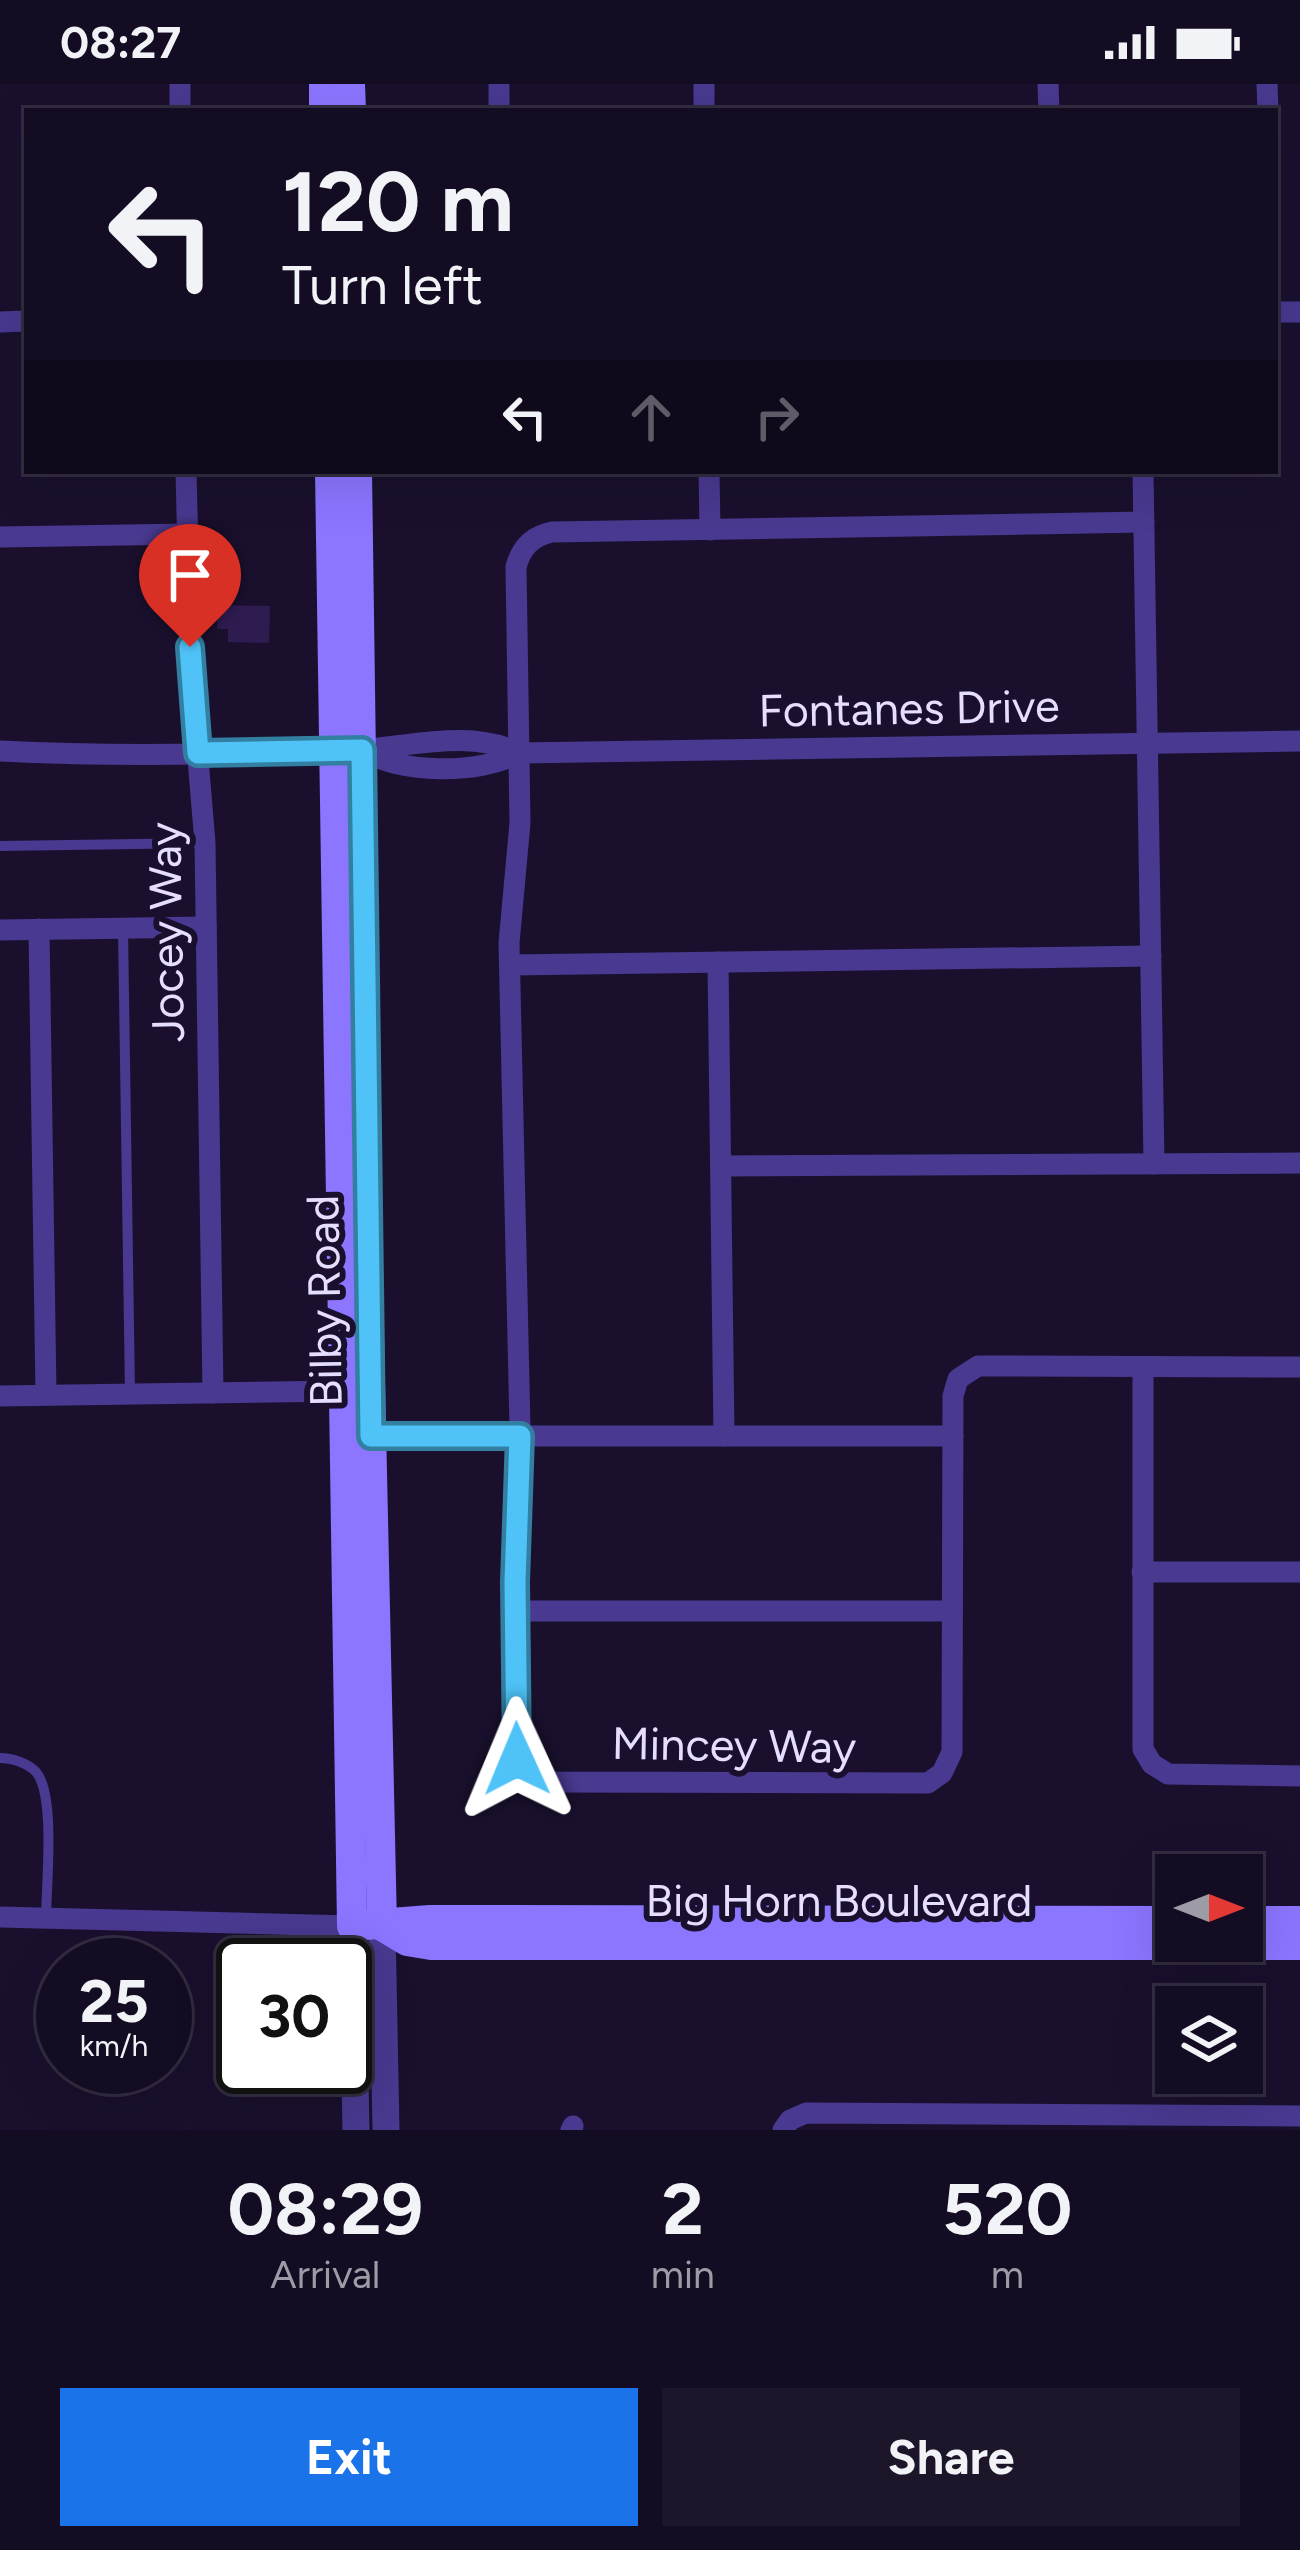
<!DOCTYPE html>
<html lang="en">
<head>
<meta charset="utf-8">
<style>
	body { margin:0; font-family:Figtree,sans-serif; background:#1d152a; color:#f1f3f6; height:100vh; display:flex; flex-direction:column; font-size:45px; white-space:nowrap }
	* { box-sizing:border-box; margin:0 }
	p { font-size:39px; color:#9d9ba5 }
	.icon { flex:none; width:66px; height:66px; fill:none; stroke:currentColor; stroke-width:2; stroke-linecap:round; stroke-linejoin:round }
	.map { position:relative; height:2046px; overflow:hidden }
	.details { display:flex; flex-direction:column; background:#140c22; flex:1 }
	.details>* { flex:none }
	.hud { position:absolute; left:24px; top:24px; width:1254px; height:366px; border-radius:0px; box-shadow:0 12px 48px #0002,0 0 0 3px #332c40; background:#140c22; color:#f1f3f6; overflow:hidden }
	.needle { width:78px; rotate:90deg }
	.tools { position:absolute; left:1155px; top:1770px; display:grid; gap:24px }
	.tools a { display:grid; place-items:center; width:108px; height:108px; border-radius:0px; background:#140c22; box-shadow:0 12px 48px #0002,0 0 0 3px #332c40; font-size:60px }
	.speed { position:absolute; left:36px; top:1854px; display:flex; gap:24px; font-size:60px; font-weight:700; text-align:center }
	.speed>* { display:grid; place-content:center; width:156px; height:156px; border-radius:50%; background:#140c22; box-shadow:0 12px 48px #0002,0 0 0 3px #332c40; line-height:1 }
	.speed small { font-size:30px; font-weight:400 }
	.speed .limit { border:6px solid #111; border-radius:18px; background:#fff; color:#111 }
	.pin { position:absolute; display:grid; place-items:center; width:102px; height:102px; color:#fff; margin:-123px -51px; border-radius:50% 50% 50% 0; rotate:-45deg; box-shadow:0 0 12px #0007 }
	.pin .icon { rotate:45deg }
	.me { position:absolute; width:132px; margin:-66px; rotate:359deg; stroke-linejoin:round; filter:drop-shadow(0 0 9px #0008) }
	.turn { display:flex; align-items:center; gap:42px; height:252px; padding:0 60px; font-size:54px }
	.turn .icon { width:156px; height:156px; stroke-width:2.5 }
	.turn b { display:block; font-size:84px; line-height:102px }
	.lanes { display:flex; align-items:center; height:114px; padding:0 60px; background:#0003; justify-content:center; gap:60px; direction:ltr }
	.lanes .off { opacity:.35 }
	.eta { display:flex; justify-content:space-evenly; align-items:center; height:204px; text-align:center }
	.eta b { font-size:72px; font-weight:700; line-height:84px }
	.primary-button { display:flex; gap:24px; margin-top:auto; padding:24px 60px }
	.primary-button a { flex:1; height:138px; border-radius:0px; background:#1a73e8; color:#fff; font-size:48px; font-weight:700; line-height:138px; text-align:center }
	.primary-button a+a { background:#1d152a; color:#f1f3f6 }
	.status { display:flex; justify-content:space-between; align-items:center; height:84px; padding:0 60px; background:#140c22; direction:ltr }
	.status svg { height:33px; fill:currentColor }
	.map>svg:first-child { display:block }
	.building { fill:#2e1b50 }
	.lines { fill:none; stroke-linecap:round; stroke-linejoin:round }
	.service { stroke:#493990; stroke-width:10 }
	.minor { stroke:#493990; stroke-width:21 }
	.tertiary { stroke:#493990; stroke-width:27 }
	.secondary { stroke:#8c75ff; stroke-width:30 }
	.route-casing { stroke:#337fa1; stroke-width:30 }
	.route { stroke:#4fc3f7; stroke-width:21 }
	.labels { text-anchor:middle; stroke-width:12; stroke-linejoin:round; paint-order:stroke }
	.street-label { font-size:45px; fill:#e6deff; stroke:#1a102e }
</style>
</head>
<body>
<div class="status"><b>08:27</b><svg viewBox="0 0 49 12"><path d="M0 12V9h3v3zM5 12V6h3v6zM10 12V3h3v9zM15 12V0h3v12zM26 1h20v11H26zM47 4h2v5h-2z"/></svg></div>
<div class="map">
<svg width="1300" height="2046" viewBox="0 0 1300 2046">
	<rect width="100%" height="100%" fill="#1a102e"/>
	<!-- building -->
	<path class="building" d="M218,521L270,522L269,559L228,558V545H217Z"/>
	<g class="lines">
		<!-- service -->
		<g class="service">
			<path d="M0,762L205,759"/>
			<path d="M123,844L130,1309"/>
			<path d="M0,1674C12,1674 28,1679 36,1688C56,1711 46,1803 46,1835"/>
		</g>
		<!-- minor -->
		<g class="minor">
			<path d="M180,0V27"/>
			<path d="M499,0V27"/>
			<path d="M704,0V27"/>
			<path d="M1048,0L1049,27"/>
			<path d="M1267,0L1268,27"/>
			<path d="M1275,228H1300"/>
			<path d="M0,238L27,237"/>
			<path d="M186,387L191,591L205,759L213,1309"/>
			<path d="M709,387L710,446"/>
			<path d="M1143,387L1154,1080"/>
			<path d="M1144,438L552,448C532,452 521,464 516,483L520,739L509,859L521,1388L515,1498V1668C519,1687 530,1696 548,1698L928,1699L942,1689L952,1668L953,1312L958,1295L978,1282L1300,1283"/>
			<path d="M0,453L187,450"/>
			<path d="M362,666C400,690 479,691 519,669"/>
			<path d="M0,667C118,673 236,670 354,666C406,664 468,644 519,669L1300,657"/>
			<path d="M39,845L46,1311"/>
			<path d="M0,846L206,843"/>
			<path d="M718,878L724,1352"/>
			<path d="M510,881L1151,872"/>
			<path d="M721,1082L1300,1079"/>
			<path d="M1143,1283V1665L1152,1680L1168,1690L1300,1692"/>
			<path d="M0,1312L344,1307"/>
			<path d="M371,1352H953"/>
			<path d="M1142,1488H1300"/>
			<path d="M516,1527H952"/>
			<path d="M0,1833L352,1842"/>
			<path d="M571,2046L573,2042"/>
			<path d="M783,2046L790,2036L806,2029L1300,2032"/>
		</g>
		<!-- tertiary -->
		<g class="tertiary">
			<path d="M352,1842L356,2046"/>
			<path d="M382,1842L386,2046"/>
		</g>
		<!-- secondary -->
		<g class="secondary">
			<path d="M324,0V27"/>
			<path d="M350,0L351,27"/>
			<path d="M330,387L352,1842L430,1836L1176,1837"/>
			<path d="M357,387L369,1253L382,1842"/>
			<path d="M1242,1837H1300"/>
			<path d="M382,1842L407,1857L431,1861H1300"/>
		</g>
	</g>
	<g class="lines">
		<defs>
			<path id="route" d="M190,563L198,669L362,666L371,1352H520L515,1498L517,1675"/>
		</defs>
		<!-- route casing -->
		<use href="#route" class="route-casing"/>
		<!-- route -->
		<use href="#route" class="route"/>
	</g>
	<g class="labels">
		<!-- street labels -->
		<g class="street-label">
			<text transform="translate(909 624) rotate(-1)" y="16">Fontanes Drive</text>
			<text transform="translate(166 848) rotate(-91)" y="16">Jocey Way</text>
			<text transform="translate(324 1217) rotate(-91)" y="16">Bilby Road</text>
			<text transform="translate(734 1661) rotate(1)" y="16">Mincey Way</text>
			<text x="839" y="1832">Big Horn Boulevard</text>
		</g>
	</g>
</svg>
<div class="tools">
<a><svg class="needle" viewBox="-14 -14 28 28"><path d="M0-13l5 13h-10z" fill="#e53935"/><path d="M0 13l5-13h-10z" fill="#9d9ba5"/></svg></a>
<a><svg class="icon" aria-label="layers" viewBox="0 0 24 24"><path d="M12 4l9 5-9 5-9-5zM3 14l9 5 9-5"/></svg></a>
</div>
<div class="speed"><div>25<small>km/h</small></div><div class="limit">30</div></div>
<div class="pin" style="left:190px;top:563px;background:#d93025"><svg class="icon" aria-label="arrive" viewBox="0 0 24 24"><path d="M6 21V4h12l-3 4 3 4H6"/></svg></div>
<svg class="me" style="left:517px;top:1675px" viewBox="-20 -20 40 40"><path d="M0-17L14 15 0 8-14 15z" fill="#4fc3f7" stroke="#fff" stroke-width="4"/></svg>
<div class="hud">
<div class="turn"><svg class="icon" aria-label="left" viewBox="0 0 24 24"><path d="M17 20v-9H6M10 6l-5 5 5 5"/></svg><div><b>120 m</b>Turn left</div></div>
<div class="lanes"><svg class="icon" aria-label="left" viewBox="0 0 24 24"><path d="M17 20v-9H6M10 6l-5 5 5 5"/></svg><svg class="icon off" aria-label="ahead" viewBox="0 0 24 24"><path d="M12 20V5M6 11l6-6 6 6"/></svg><svg class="icon off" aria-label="right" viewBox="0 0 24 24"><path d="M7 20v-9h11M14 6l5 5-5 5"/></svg></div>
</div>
</div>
<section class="details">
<div class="eta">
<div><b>08:29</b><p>Arrival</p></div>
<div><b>2</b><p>min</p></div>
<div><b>520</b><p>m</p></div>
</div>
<div class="primary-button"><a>Exit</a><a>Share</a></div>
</section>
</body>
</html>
